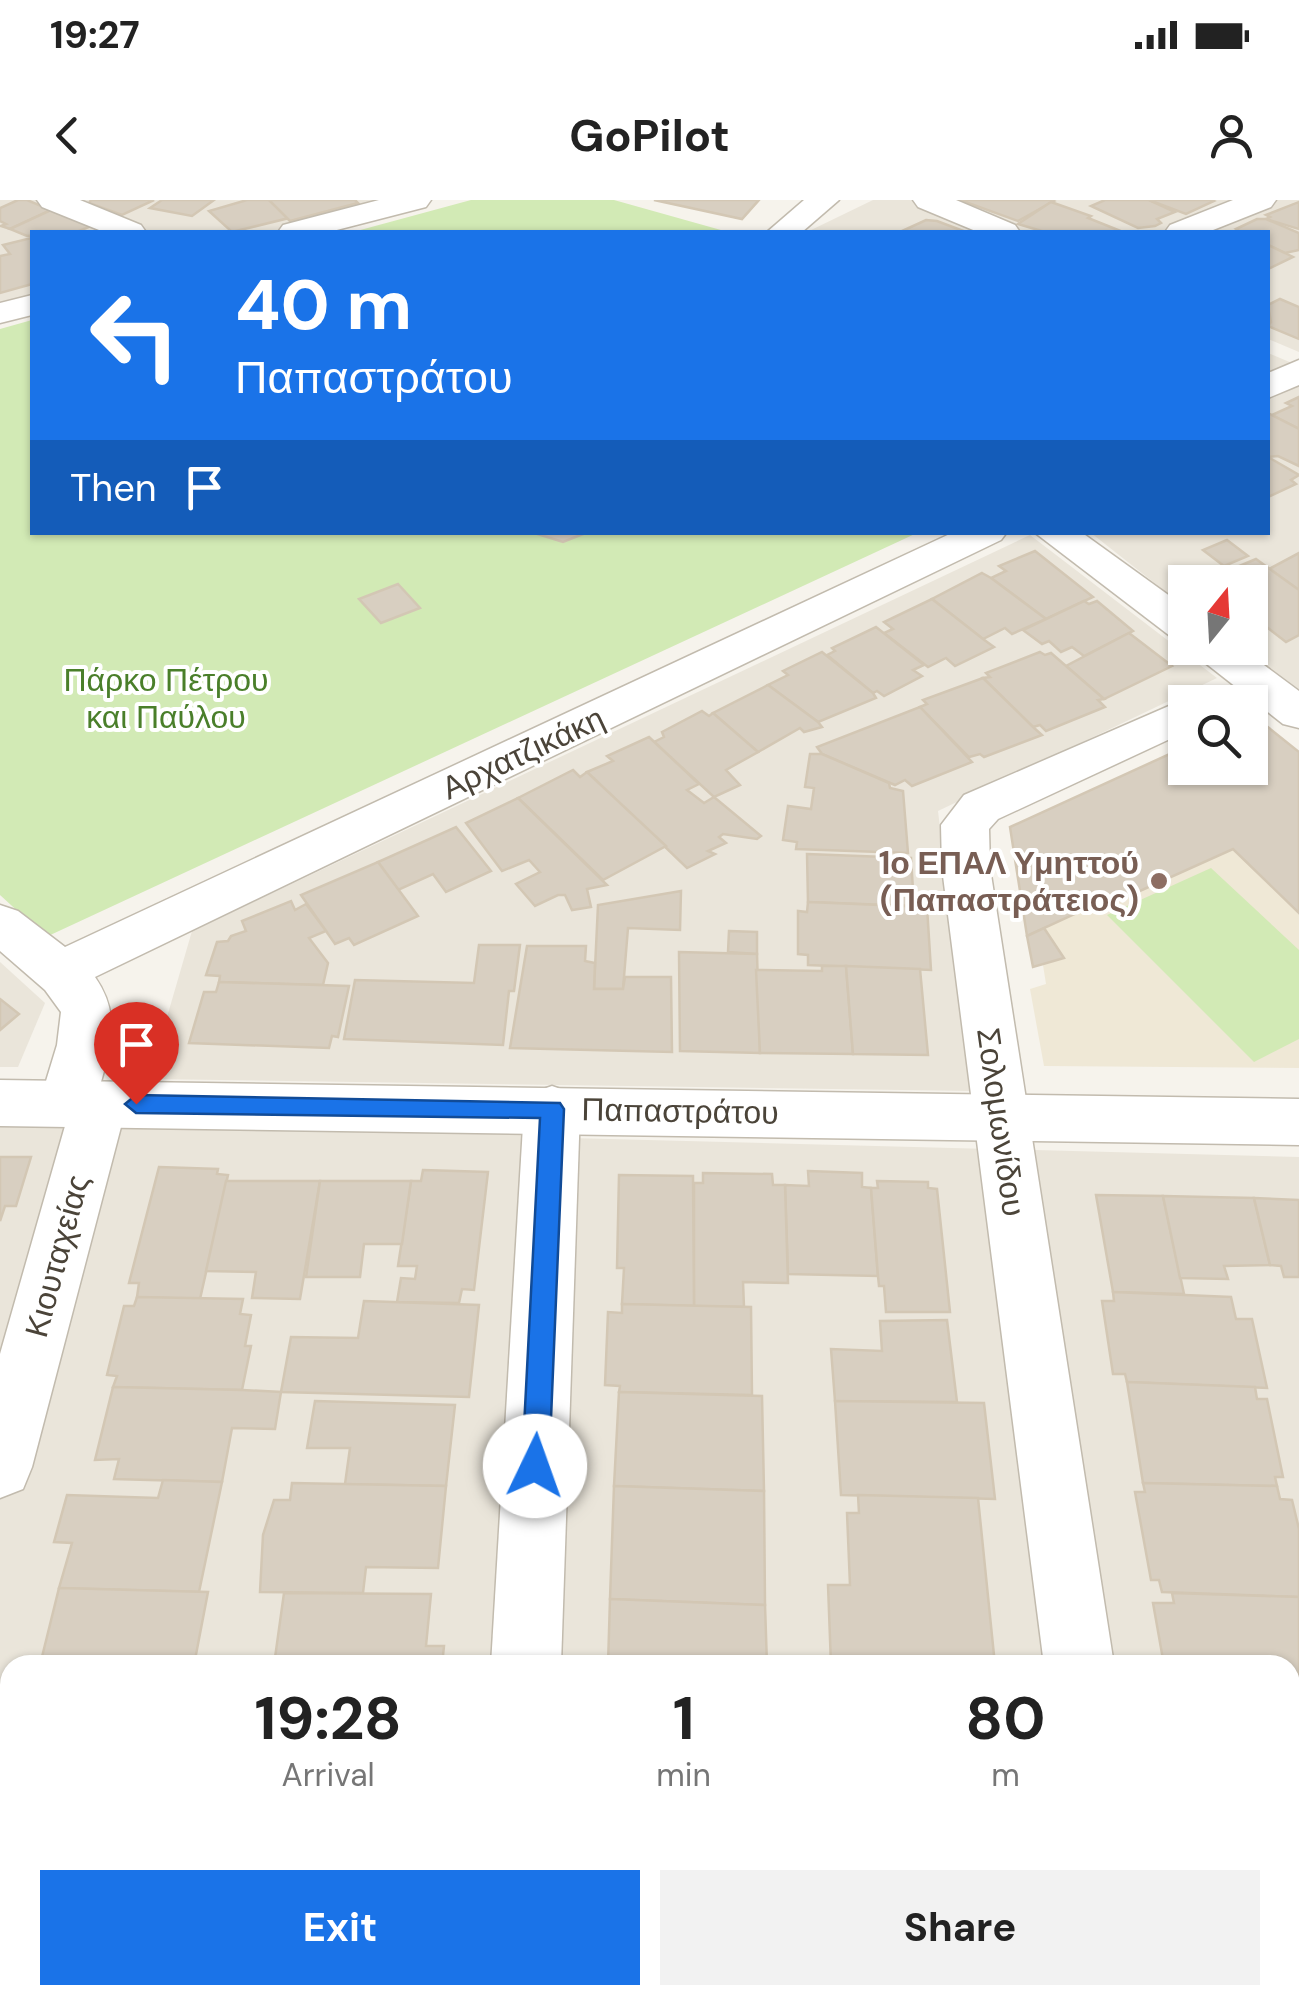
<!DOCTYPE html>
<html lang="en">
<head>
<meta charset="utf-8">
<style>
	body { margin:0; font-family:"DM Sans",sans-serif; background:#f2f2f2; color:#222; height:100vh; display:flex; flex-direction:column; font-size:38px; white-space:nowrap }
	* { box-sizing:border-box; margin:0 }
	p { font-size:32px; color:#767676 }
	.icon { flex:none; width:55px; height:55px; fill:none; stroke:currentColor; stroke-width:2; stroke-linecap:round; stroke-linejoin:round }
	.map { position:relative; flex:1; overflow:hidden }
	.sheet { position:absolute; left:0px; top:1455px; width:1300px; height:350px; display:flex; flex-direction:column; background:#fff; border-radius:30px 30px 0 0; box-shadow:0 2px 8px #0004 }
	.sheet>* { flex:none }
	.top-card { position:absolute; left:30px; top:30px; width:1240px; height:305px; border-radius:0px; box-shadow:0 2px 8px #0004; background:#1a73e8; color:#fff; overflow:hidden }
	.needle { width:65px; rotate:18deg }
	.controls { position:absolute; left:1168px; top:365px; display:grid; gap:20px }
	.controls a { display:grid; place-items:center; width:100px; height:100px; border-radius:0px; background:#fff; box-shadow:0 2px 8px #0004; font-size:50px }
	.pin { position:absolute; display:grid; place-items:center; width:85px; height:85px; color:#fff; margin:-102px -42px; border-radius:50% 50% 50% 0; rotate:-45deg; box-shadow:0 0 10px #0007 }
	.pin .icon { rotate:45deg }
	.me { position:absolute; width:110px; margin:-55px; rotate:3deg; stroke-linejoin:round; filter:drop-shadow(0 0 8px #0008) }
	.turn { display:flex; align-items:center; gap:35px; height:210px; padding:0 40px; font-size:45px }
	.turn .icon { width:130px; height:130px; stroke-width:2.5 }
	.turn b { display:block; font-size:70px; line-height:85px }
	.then { display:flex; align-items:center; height:95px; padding:0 40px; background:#0003; gap:20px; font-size:38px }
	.eta { display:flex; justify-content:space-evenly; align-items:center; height:170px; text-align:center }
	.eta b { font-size:60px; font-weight:700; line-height:70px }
	.cta { display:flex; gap:20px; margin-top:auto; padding:20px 40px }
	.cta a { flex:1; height:115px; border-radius:0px; background:#1a73e8; color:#fff; font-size:40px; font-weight:700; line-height:115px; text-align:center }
	.cta a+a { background:#f2f2f2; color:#222 }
	.status { display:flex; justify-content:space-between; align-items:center; height:70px; padding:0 50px; background:#fff; direction:ltr }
	.status svg { height:28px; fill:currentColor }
	header { display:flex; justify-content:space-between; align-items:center; height:130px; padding:0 40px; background:#fff; font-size:45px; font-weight:700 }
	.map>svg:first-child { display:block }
	.residential { fill:#eae5da }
	.education { fill:#efe8d6 }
	.green { fill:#d2eab5 }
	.building { fill:#d8cfc1; stroke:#d3c7b4; stroke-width:2.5 }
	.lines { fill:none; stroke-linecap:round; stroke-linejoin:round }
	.minor-casing { stroke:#c2bbae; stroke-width:3 }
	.tertiary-casing { stroke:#c2bbae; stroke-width:3 }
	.minor { fill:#fff; fill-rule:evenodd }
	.tertiary { fill:#fff; fill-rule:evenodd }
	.route { fill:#1a73e8; stroke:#114b97; stroke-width:2.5 }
	.education-dot { fill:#8d6e63; stroke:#fff; stroke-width:4 }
	.labels { text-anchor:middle; stroke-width:8; stroke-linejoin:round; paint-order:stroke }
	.park-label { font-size:32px; fill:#4a7f2a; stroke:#fff }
	.street-label { font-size:32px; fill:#4b4439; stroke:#fff }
	.education-label { font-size:32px; font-weight:bold; fill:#785e54; stroke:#fff; text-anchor:end }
</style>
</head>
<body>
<div class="status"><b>19:27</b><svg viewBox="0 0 49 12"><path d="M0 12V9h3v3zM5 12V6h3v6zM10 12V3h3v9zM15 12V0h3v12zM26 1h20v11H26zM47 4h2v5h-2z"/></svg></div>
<header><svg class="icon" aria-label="back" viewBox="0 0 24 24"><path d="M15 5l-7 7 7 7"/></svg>GoPilot<svg class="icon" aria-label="person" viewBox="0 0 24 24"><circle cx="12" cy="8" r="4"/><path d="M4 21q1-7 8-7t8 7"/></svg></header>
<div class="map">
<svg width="1299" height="1805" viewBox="0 0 1299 1805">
	<rect width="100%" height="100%" fill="#f6f3ec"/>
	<!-- residential -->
	<g class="residential">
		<path d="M0,0H393L271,32H32V96L0,105Z"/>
		<path d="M873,0H910L986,32H807Z"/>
		<path d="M942,0H1299V152L1268,139V32H1018Z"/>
		<path d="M1268,153L1299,166V499L1235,448H1250V382H1185V407L1091,333L1268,332Z"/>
		<path d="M1030,335L1217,478L938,611L971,891L149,879L192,731Z"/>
		<path d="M0,762L45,803L18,867H0Z"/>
		<path d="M0,922L525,932L492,1465H10V1795H472V1805H0Z"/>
		<path d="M570,938L1299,957V1805H531L532,1795H1290V1465H547Z"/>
	</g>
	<!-- education -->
	<path class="education" d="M1254,516L1299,552V868L1044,866L1030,789L1046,784L1043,765L1033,767L1010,627L1185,547V568H1250V518Z"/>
	<!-- green -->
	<g class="green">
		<path d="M471,0H614L728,32H353Z"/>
		<path d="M32,120V332L917,333L46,737L0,695V129Z"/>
		<path d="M1211,668L1299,750V839L1254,862L1107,715Z"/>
	</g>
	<!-- building -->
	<g class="building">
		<path d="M18,0H27L51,10L10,29L1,26L6,24L0,21V8Z"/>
		<path d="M91,0H154L122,15L89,3Z"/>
		<path d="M162,0H214L192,16L150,8Z"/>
		<path d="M247,0H269L289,18L232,32L209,11Z"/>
		<path d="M269,0H355L358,3L290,21Z"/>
		<path d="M654,0H759L742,19Z"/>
		<path d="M960,0H1052L1054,1L1018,21Z"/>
		<path d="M1105,0H1149L1175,12L1157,19L1161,23L1155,26L1138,28L1091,6Z"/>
		<path d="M1149,0H1212L1214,1L1186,14Z"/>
		<path d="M1051,2L1091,16L1088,18L1123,32H1045L1018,24Z"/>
		<path d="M1299,2V29L1266,19L1270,17L1266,15Z"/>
		<path d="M51,10L91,26L77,32L27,36L10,29Z"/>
		<path d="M1257,19H1266L1299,33V50L1285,53L1268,45V32H1241L1236,29Z"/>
		<path d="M926,20L937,21L966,32H900Z"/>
		<path d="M31,38L32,84L0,93V56L10,54L3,45Z"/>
		<path d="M1268,45L1285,53L1293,57L1268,69Z"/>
		<path d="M1280,99L1299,107V139L1268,126L1271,122L1268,105Z"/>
		<path d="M1299,197V229L1272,215L1292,206L1286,203Z"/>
		<path d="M1268,213L1299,229V266L1278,256L1268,257Z"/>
		<path d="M1268,257L1299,275L1291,280L1296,284L1268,297Z"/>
		<path d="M531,332H582L583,334L563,342Z"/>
		<path d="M1227,340L1248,356L1224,366L1203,350Z"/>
		<path d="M1035,351L1093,397L1046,419L991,378L1006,371L999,366Z"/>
		<path d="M1299,353V390L1269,369Z"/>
		<path d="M1256,359L1299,390V435L1286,442L1250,414V382H1215L1238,373L1232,369Z"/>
		<path d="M982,373L991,378L1046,419L1012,434L1005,428L983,439L932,399Z"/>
		<path d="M398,384L420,408L381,423L359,399Z"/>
		<path d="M932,399L983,439L994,447L955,466L946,458L928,467L884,433L893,429L884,422Z"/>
		<path d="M1084,401L1089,404L1097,401L1133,431L1084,456L1072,447L1061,452L1049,441L1042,444L1023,430Z"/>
		<path d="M876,427L924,465L913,470L922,476L884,496L877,491L873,493L827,455L835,451L832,448Z"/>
		<path d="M1129,433L1172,466L1104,499L1066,466Z"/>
		<path d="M822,452L873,493L876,498L818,522L768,485L788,475L783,471Z"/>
		<path d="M1040,452L1045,455L1051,453L1104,499L1098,500L1105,507L1046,531L1040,525L1033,527L983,478L990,477L986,473Z"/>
		<path d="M983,478L1033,527L1042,535L984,557L980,554L969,557L920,507L927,504L923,500Z"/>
		<path d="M768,485L818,522L822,527L804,532L800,528L758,552L713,513Z"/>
		<path d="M920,507L972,562L912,586L905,580L895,585L822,554L817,547Z"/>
		<path d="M702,511L709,516L713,513L758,552L726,570L740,585L714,597L654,542L664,537L662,532Z"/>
		<path d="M1254,516L1299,552V713L1233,649L1100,709L1096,704L1027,736L1010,627L1185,547V568H1250V518Z"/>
		<path d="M649,537L699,584L687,590L704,603L714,597L761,636L757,639L723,634L719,637L726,643L708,651L715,654L687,668L587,572L613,561L607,556Z"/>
		<path d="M810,554H822L889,583L890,588L903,591L908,653L796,649L797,642L783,640L788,606L811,609L814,588L805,587Z"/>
		<path d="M573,570L580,577L587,572L666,646L603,680L518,598Z"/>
		<path d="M518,598L607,685L587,689L591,707L572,710L565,695H558L535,706L516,684L540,672L529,660L502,671L466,623Z"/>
		<path d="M456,627L491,671L446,692L433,674L398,690L378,662Z"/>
		<path d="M807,654L911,658L914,706L808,702Z"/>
		<path d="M378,662L418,716L354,745L349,738L335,744L301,695Z"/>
		<path d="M681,691L680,730L628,728L623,789H594L598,705Z"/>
		<path d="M291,701L295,710L306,704L326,731L309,738L328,763L323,785L219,782L220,776L206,775L217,742L228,741L231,736L246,731L242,721Z"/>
		<path d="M808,702L927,707L931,770L808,765V755L798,754V711L807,712Z"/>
		<path d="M1044,728L1064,758L1033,767L1027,736Z"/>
		<path d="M729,731L757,732V754L728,752Z"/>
		<path d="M479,745H520L514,791H509L503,845L344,839L355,780L474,783Z"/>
		<path d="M527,746H586L585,761L595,763L594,789H623L625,777H671L672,852L510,848Z"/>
		<path d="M679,752L757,754L760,853L680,851Z"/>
		<path d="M822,766H846L853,854L760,853L756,770L822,771Z"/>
		<path d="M846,766L920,769L928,855L853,854Z"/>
		<path d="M219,782L349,786L338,837L332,836L329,848L189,843L204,792H216Z"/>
		<path d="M0,799L19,814L0,830Z"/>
		<path d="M0,957H31L16,1006H5L0,1021Z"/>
		<path d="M159,967L218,969L217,974L228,975L200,1099L137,1097L139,1083H129Z"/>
		<path d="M423,970L488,972L474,1090L462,1089L459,1103L397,1102L401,1078L415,1079L417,1066H398L411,981H421Z"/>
		<path d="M808,971L862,973V987L871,988L878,1076L788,1074L785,985L809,986Z"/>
		<path d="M703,973L772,974L773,985H785L788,1083L743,1082L744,1107L694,1106V983H703Z"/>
		<path d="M619,975L693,976L694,1106L622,1104L624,1068H617Z"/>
		<path d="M226,981H320L300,1099L252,1098L256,1072L206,1071Z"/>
		<path d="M320,981H411L402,1044H364L360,1077H306Z"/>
		<path d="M877,981L928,982V988L937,989L950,1112H886L884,1086H879L878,1076L871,988H878Z"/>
		<path d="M1096,995L1163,996L1184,1094L1113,1092Z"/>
		<path d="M1163,996L1254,998L1270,1065L1224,1066L1228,1079L1180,1078Z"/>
		<path d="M1254,998L1299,1000V1077H1284L1281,1066L1270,1065Z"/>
		<path d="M1113,1092L1231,1097L1236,1119H1252L1267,1188L1127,1182L1125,1174H1113L1102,1101H1114Z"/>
		<path d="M137,1097L243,1099L240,1114L251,1115L245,1146H251L242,1190L113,1187L117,1176L107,1175L124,1106H134Z"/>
		<path d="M364,1101L479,1105L469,1197L281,1192L291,1137L358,1138Z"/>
		<path d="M622,1104L751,1107L752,1195L619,1192L620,1186L605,1185L608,1112L622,1113Z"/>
		<path d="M947,1120L957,1202L835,1201L831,1149L882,1151L880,1121Z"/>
		<path d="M1127,1182L1255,1187L1257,1199H1267L1283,1277H1275L1277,1286L1143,1283Z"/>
		<path d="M113,1187L242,1190L281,1192L275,1229L232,1228L222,1282L114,1279L119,1259L95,1260Z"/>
		<path d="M619,1192L762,1196L764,1291L614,1286Z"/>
		<path d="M315,1201L455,1205L446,1286L345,1284L350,1248H307Z"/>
		<path d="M835,1201L984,1203L995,1299L841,1295Z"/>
		<path d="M163,1280L222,1282L199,1392L59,1388L72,1343L54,1342L67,1295L158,1298Z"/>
		<path d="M292,1283L446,1286L438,1368L366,1367L363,1393L260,1392L263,1335L274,1300H290Z"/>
		<path d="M1143,1283L1277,1286L1280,1299L1292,1300L1299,1329V1397L1162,1392L1159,1380H1151L1135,1292H1145Z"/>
		<path d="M614,1286L764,1291L765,1405L610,1399Z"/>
		<path d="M858,1295L978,1298L995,1465H831L828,1385H850L847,1313H859Z"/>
		<path d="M59,1388L208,1392L194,1465H40Z"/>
		<path d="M284,1393L431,1394L426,1446H444L442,1465H274Z"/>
		<path d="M1172,1393L1299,1397V1505L1290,1504V1465H1164L1153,1403H1174Z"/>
		<path d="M610,1399L765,1405L767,1465H608Z"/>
		<path d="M1290,1522H1299V1649L1290,1608Z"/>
		<path d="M3,1543H10V1685L0,1680Z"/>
		<path d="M1290,1608L1299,1649V1660H1290Z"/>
		<path d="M152,1795H268L263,1805H166Z"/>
		<path d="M268,1795H388L387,1805H263Z"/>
		<rect x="585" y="1795" width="173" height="10"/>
	</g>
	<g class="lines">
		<defs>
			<g id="minor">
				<path d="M37,0H80L141,25L146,32H104L42,7Z"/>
				<path d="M379,0H431L426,7L329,32H278L283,25Z"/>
				<path d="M804,0H839L802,32H767Z"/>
				<path d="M913,0H956L1015,25L1020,32H978L918,7Z"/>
				<path d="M1233,0H1276L1271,7L1208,32H1165L1170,25Z"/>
				<path d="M32,95V115L0,123V103Z"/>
				<path d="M1299,160V185L1268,198V173Z"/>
				<path d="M954,332H1007L1001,340L95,777C120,813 112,843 101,882L118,888L127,904L32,1267L23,1289L0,1298V1154L65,926L48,920L39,904L57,845L61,812L45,790L0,751V705L18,711L65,747Z"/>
				<path d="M1034,332H1081L1185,407V440L1170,436Z"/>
				<path d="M1193,448H1241L1299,491V528L1283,524L1199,458Z"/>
				<path d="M1185,499L1197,502H1185V532L998,619L989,629L990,668L1114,1465H1044L942,668L941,625L964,595Z"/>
				<path d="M552,886L572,893L580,909L561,1465H491L524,909L532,893Z"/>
				<path d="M1290,1742H1299V1805H1261L1257,1795H1290Z"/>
				<path d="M471,1795H549L548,1805H470Z"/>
				<path d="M1087,1795H1165L1167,1805H1089Z"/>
			</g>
			<path id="tertiary" d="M0,880L1299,899V945L0,926Z"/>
		</defs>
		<!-- minor casing -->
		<use href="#minor" class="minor-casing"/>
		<!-- tertiary casing -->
		<use href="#tertiary" class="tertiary-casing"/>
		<!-- minor -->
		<use href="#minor" class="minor"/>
		<!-- tertiary -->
		<use href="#tertiary" class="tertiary"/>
	</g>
	<!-- route -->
	<path class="route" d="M136,895L560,903L564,909L549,1266L545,1276L535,1279L526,1276L522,1266L540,918L136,913L125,904Z"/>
	<!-- markers -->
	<circle class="education-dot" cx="1159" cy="681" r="10"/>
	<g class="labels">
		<!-- park labels -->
		<g class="park-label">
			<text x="166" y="491">Πάρκο Πέτρου<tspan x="166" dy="37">και Παύλου</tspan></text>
		</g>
		<!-- street labels -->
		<g class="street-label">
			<text transform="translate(523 553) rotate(-25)" y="11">Αρχατζικάκη</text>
			<text transform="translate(680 911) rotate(1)" y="11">Παπαστράτου</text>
			<text transform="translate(1001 922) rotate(82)" y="11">Σολομωνίδου</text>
			<text transform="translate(57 1056) rotate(-75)" y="11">Κιουταχείας</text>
		</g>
		<!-- education labels -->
		<g class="education-label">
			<text x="1139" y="674">1ο ΕΠΑΛ Υμηττού<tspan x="1139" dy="37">(Παπαστράτειος)</tspan></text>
		</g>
	</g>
</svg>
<div class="controls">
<a><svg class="needle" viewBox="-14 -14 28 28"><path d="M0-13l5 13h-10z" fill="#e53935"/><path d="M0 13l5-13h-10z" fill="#767676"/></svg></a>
<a><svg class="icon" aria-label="search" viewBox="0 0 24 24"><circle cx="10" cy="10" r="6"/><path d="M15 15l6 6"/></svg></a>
</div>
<div class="pin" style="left:136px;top:904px;background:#d93025"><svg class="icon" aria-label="arrive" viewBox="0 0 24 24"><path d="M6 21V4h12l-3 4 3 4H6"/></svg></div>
<svg class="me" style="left:535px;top:1266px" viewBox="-20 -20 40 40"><circle r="19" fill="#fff"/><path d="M0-13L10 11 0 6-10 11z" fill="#1a73e8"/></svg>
<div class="top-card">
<div class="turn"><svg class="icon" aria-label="left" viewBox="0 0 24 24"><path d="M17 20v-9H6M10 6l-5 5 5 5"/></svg><div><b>40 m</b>Παπαστράτου</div></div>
<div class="then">Then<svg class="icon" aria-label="arrive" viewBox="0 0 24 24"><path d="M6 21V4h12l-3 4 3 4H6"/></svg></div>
</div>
<section class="sheet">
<div class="eta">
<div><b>19:28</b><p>Arrival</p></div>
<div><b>1</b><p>min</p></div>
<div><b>80</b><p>m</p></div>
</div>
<div class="cta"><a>Exit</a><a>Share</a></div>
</section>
</div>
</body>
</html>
